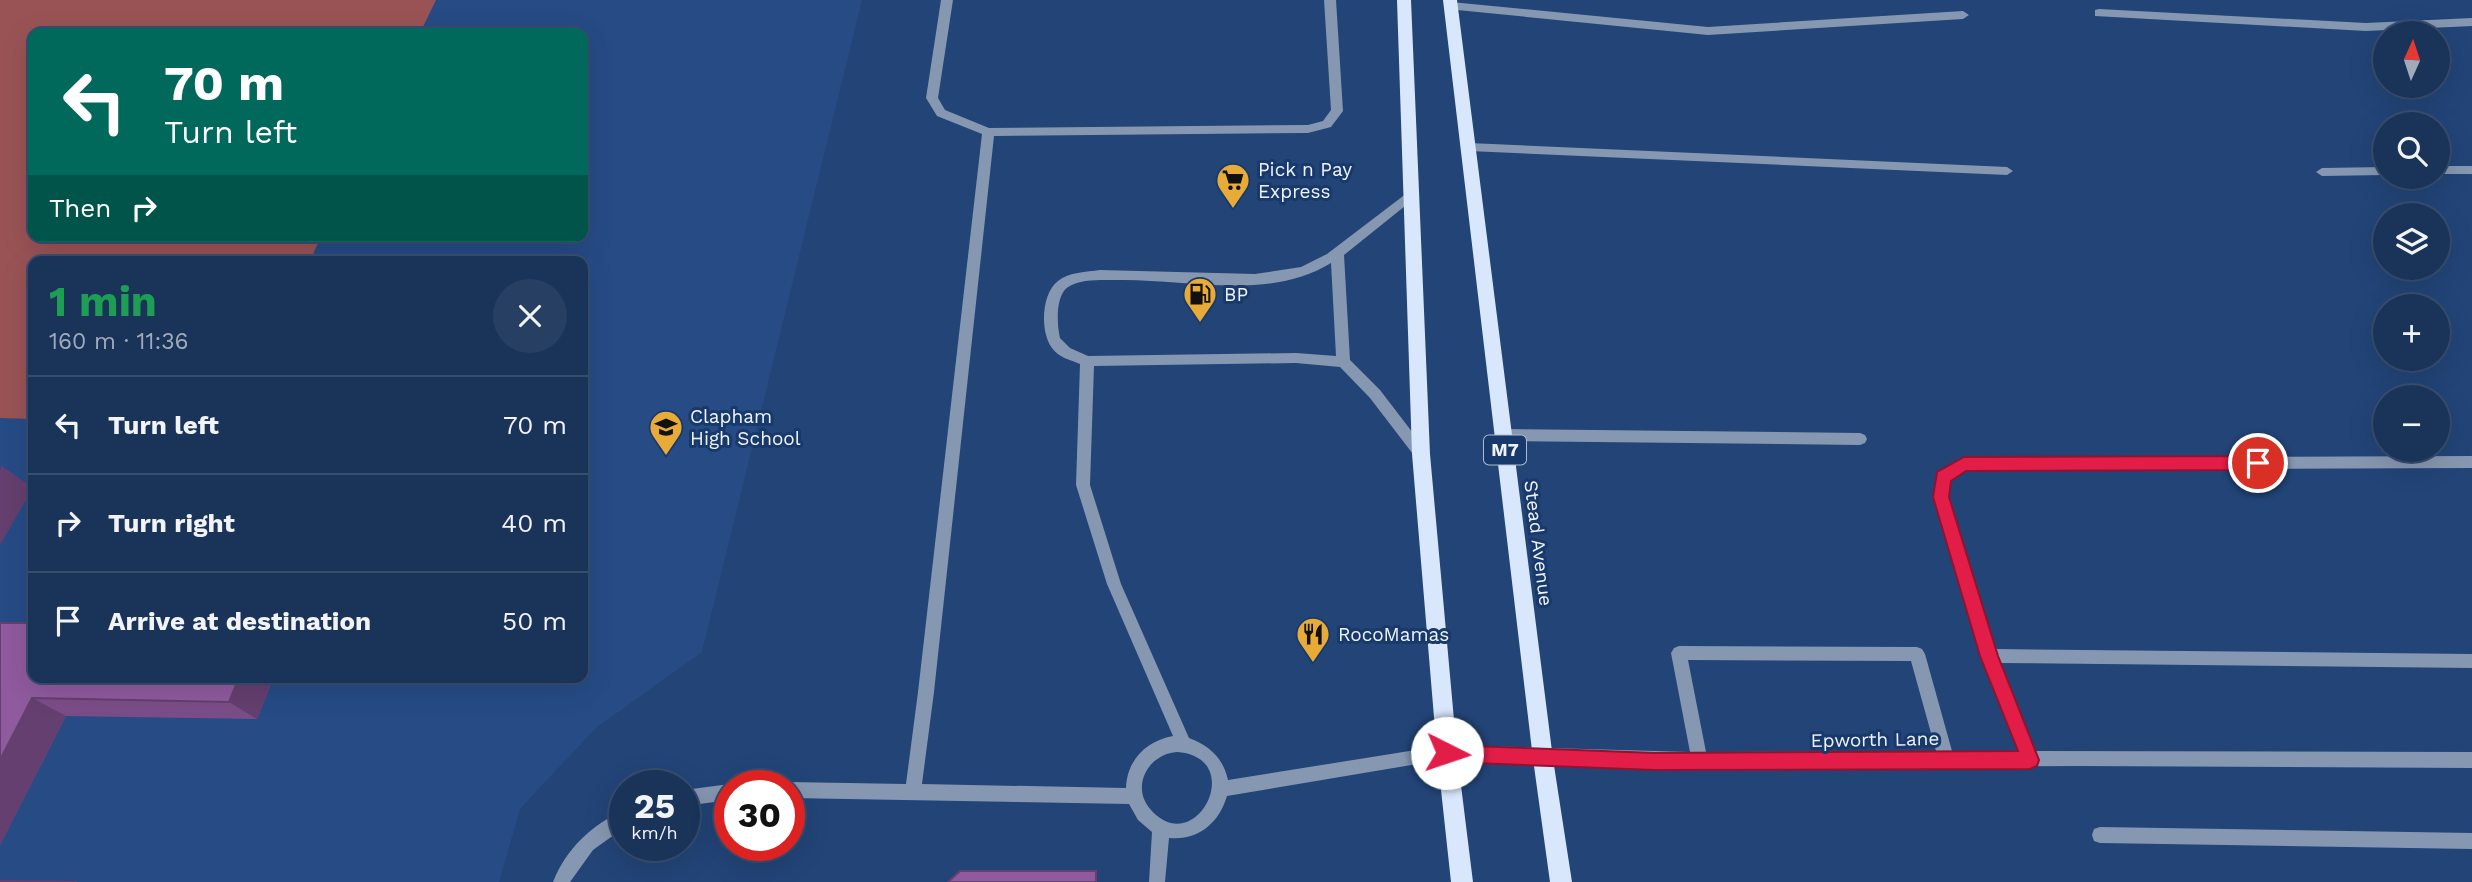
<!DOCTYPE html>
<html lang="en">
<head>
<meta charset="utf-8">
<style>
	body { margin:0; font-family:"Work Sans",sans-serif; background:#273f62; color:#f1f3f6; height:100vh; display:flex; flex-direction:column; font-size:26px; white-space:nowrap }
	* { box-sizing:border-box; margin:0 }
	p { font-size:23px; color:#9faaba }
	.icon { flex:none; width:38px; height:38px; fill:none; stroke:currentColor; stroke-width:2; stroke-linecap:round; stroke-linejoin:round }
	.map { position:relative; flex:1; overflow:hidden }
	.side { position:absolute; left:28px; top:256px; width:560px; height:427px; display:flex; flex-direction:column; background:#1a3359; border-radius:14px; box-shadow:0 7px 28px #0002,0 0 0 2px #384e6f }
	.side>* { flex:none }
	.top-card { position:absolute; left:28px; top:28px; width:560px; height:214px; border-radius:14px; box-shadow:0 7px 28px #0002,0 0 0 2px #384e6f; background:#00695c; color:#fff; overflow:hidden }
	.needle { width:46px; rotate:3deg }
	.controls { position:absolute; left:2373px; top:21px; display:grid; gap:14px }
	.controls a { display:grid; place-items:center; width:77px; height:77px; border-radius:50%; background:#1a3359; box-shadow:0 7px 28px #0002,0 0 0 2px #384e6f; font-size:35px }
	.speed { position:absolute; left:609px; top:770px; display:flex; gap:14px; font-size:35px; font-weight:700; text-align:center }
	.speed>* { display:grid; place-content:center; width:91px; height:91px; border-radius:50%; background:#1a3359; box-shadow:0 7px 28px #0002,0 0 0 2px #384e6f; line-height:1 }
	.speed small { font-size:18px; font-weight:400 }
	.speed .limit { border:10px solid #d22; background:#fff; color:#111 }
	.pin { position:absolute; display:grid; place-items:center; width:60px; height:60px; color:#fff; margin:-30px; border:4px solid #fff; border-radius:50%; box-shadow:0 2px 7px #0007 }
	.me { position:absolute; width:77px; margin:-38px; rotate:94deg; stroke-linejoin:round; filter:drop-shadow(0 0 5px #0008) }
	.turn { display:flex; align-items:center; gap:24px; height:147px; padding:0 21px; font-size:32px }
	.turn .icon { width:91px; height:91px; stroke-width:2.5 }
	.turn b { display:block; font-size:49px; line-height:60px }
	.then { display:flex; align-items:center; height:66px; padding:0 21px; background:#0003; gap:14px; font-size:26px }
	.round { display:grid; place-items:center; flex:none; width:74px; height:74px; border-radius:37px; background:#273f62 }
	.head { display:flex; align-items:center; justify-content:space-between; height:119px; padding:0 21px }
	h1 { font-size:42px; font-weight:700; line-height:52px; color:#1e9e55 }
	ul { padding:0; list-style:none }
	li { display:flex; align-items:center; gap:21px; height:98px; padding:0 21px; border-top:2px solid #384e6f }
	li div { flex:1 }
	li b { display:block; font-size:26px }
	li em { font-style:normal }
	.map>svg:first-child { display:block }
	.built { fill:#264b85; fill-rule:evenodd }
	.green { fill:#995355 }
	.lines { fill:none; stroke-linecap:round; stroke-linejoin:round }
	.lane { fill:#8697b1; fill-rule:evenodd }
	.street { fill:#8697b1; fill-rule:evenodd }
	.primary { fill:#d9e7fc; fill-rule:evenodd }
	.wall { fill:#7b4d88 }
	.shaded-wall { fill:#643f6f }
	.building { fill:#8f5a9e; stroke:#643f6f; stroke-width:2 }
	.route { fill:#e11d48; stroke:#92132f; stroke-width:2 }
	.labels { text-anchor:middle; stroke-width:6; stroke-linejoin:round; paint-order:stroke }
	.shield { fill:#18396b; stroke:#aebbce; stroke-width:2 }
	.shield-label { font-size:18px; font-weight:bold; fill:#eff3f9 }
	.poi-label { font-size:19px; fill:#eff3f9; stroke:#18396b; text-anchor:start }
	.street-label { font-size:19px; fill:#eff3f9; stroke:#18396b }
</style>
</head>
<body>
<div class="map">
<svg width="2472" height="882" viewBox="0 0 2472 882">
	<rect width="100%" height="100%" fill="#247"/>
	<!-- built -->
	<path class="built" d="M0,0H862L702,652L596,728L520,809L499,882H0ZM33,33H583V236H33ZM33,261H583V677H33Z"/>
	<!-- green -->
	<path class="green" d="M0,0H436L420,33H33V236H321L310,261H33V419L0,418Z"/>
	<g class="lines">
		<!-- lane -->
		<g class="lane">
			<path d="M1451,2L1708,27L1963,11L1969,15L1963,19L1708,35L1447,9L1445,6Z"/>
			<path d="M2099,9L2366,23L2472,18V26L2366,31L2095,16V10Z"/>
			<path d="M1469,143L2007,167L2013,171L2007,175L1469,151L1463,147Z"/>
			<rect x="2438" y="166" width="34" height="8"/>
			<path d="M2385,167V175L2322,176L2316,172L2322,168Z"/>
			<path d="M1411,190L1415,192L1417,195L1415,198L1344,255L1350,360L1380,390L1426,450L1428,454L1426,458H1416L1370,398L1340,367L1296,363L1094,366L1090,485L1121,584L1189,738C1210,746 1223,758 1228,780L1447,745L1453,748L1455,753L1453,758L1227,796C1219,823 1198,841 1169,838L1165,882H1149L1152,832L1138,820L1129,804L789,798V786H783L789,782L906,784L918,692L920,687L926,685L932,687L934,692L922,784L1126,788C1127,760 1146,741 1173,736L1107,584L1076,485L1080,364C1070,360 1058,357 1052,348C1040,332 1041,294 1058,281C1069,272 1086,272 1100,270L1255,274L1301,267L1327,254ZM1331,263L1336,356L1296,353L1088,356L1070,348L1060,338C1057,325 1055,296 1068,287C1080,279 1100,280 1115,280C1184,278 1268,302 1331,263ZM1177,752C1248,757 1196,860 1151,810C1130,787 1148,754 1177,752Z"/>
			<path d="M730,784L734,786H730V800L684,806V790Z"/>
			<path d="M625,810V827L593,850L570,882H553C566,849 592,824 625,810Z"/>
			<path d="M2100,827L2472,833V849L2100,843L2094,841L2092,835L2094,829Z"/>
		</g>
		<!-- street -->
		<g class="street">
			<path d="M941,0H953L938,98L945,110L989,128L1308,125L1323,121L1331,110L1324,0H1336L1343,111L1331,127L1308,133L994,136L934,692L932,697L926,699L920,697L918,692L982,134L937,116L926,98Z"/>
			<path d="M1503,429L1860,433L1865,435L1867,439L1865,443L1860,445L1503,441L1498,439L1496,435L1498,431Z"/>
			<path d="M2472,456V468L1966,470L1950,480L1948,497L1995,649L2472,654V668L2000,663L2034,751L2472,752V768L2076,766L1705,768L1700,770L1447,761L1441,758L1439,753L1441,748L1447,745L1690,752L1671,653L1674,648L1679,646L1917,647L1922,649L1925,654L1952,751H2018L1981,656L1934,497L1938,473L1964,458ZM1688,660L1911,661L1936,751L1706,752Z"/>
		</g>
		<!-- primary -->
		<g class="primary">
			<path d="M1397,0H1411L1430,454L1457,753L1473,882H1451L1437,753L1412,454Z"/>
			<path d="M1443,0H1457L1553,759L1572,882H1550L1533,759Z"/>
		</g>
	</g>
	<!-- wall -->
	<path class="wall" d="M0,623L33,677H274L257,719L66,716L0,845Z"/>
	<!-- shaded-wall -->
	<g class="shaded-wall">
		<path d="M2,466L33,488L0,545V470Z"/>
		<path d="M239,677H274L257,719L229,702Z"/>
		<path d="M32,698L66,716L0,845V760Z"/>
	</g>
	<!-- building -->
	<g class="building">
		<path d="M0,623H33V677H239L229,702L32,698L0,760Z"/>
		<path d="M960,871H1096V882H948Z"/>
		<path d="M0,881L77,882H0Z"/>
	</g>
	<!-- route -->
	<path class="route" d="M2258,456L2264,458L2266,463L2264,468L2258,470L1966,471L1951,481L1949,497L1998,656L2039,760L2037,766L2030,769L1654,770L1447,762L1441,760L1438,753L1441,747L1447,745L1654,753L2018,751L1980,656L1933,497L1937,472L1964,457Z"/>
	<!-- icons -->
	<defs>
		<symbol id="supermarket-pin" viewBox="-11 -11 22 30"><path d="M0 17L-7.5 6A9.5 9.5 0 1 1 7.5 6Z" fill="#e9ab38" stroke="#18396b"/><path d="M-6-5.5h2.5l.6 2H6L4.5 2H-2.5L-4.4-4H-6ZM-1.5 3.2a1.3 1.3 0 1 0 .1 0ZM3 3.2a1.3 1.3 0 1 0 .1 0Z" fill="#111"/></symbol>
		<symbol id="fuel-pin" viewBox="-11 -11 22 30"><path d="M0 17L-7.5 6A9.5 9.5 0 1 1 7.5 6Z" fill="#e9ab38" stroke="#18396b"/><path d="M-5.5-6h7V0h2V4h1.3V-2.5L3-4.5l.8-.8L6-3V5H2.5V1h-1V6h-7ZM-4.2-4.7v3.2H.2V-4.7Z" fill="#111"/></symbol>
		<symbol id="school-pin" viewBox="-11 -11 22 30"><path d="M0 17L-7.5 6A9.5 9.5 0 1 1 7.5 6Z" fill="#e9ab38" stroke="#18396b"/><path d="M0-5L7-2L0 1L-7-2ZM-4 1L0 2.5L4 1V4Q0 6-4 4Z" fill="#111"/></symbol>
		<symbol id="restaurant-pin" viewBox="-11 -11 22 30"><path d="M0 17L-7.5 6A9.5 9.5 0 1 1 7.5 6Z" fill="#e9ab38" stroke="#18396b"/><path d="M-5-6h1v4h1v-4h1v4h1v-4h1v5L-1.5 .5V6h-2V.5L-5-1ZM5-6V6H3V1.5H1.5Q1.5-4 5-6Z" fill="#111"/></symbol>
	</defs>
	<g fill-rule="evenodd">
		<use href="#supermarket-pin" x="1214" y="161" width="38" height="52"/>
		<use href="#fuel-pin" x="1181" y="275" width="38" height="52"/>
		<use href="#school-pin" x="647" y="408" width="38" height="52"/>
		<use href="#restaurant-pin" x="1294" y="615" width="38" height="52"/>
	</g>
	<g class="labels">
		<!-- shield labels -->
		<rect class="shield" x="1484" y="435.5" width="42" height="29" rx="5"/>
		<g class="shield-label">
			<text x="1505" y="456">M7</text>
		</g>
		<!-- poi labels -->
		<g class="poi-label">
			<text x="1258" y="176">Pick n Pay<tspan x="1258" dy="22">Express</tspan></text>
			<text x="1224" y="301">BP</text>
			<text x="690" y="423">Clapham<tspan x="690" dy="22">High School</tspan></text>
			<text x="1338" y="641">RocoMamas</text>
		</g>
		<!-- street labels -->
		<g class="street-label">
			<text transform="translate(1539 543) rotate(83)" y="7">Stead Avenue</text>
			<text transform="translate(1875 739) rotate(-1)" y="7">Epworth Lane</text>
		</g>
	</g>
</svg>
<div class="controls">
<a><svg class="needle" viewBox="-14 -14 28 28"><path d="M0-13l5 13h-10z" fill="#e53935"/><path d="M0 13l5-13h-10z" fill="#9faaba"/></svg></a>
<a><svg class="icon" aria-label="search" viewBox="0 0 24 24"><circle cx="10" cy="10" r="6"/><path d="M15 15l6 6"/></svg></a>
<a><svg class="icon" aria-label="layers" viewBox="0 0 24 24"><path d="M12 4l9 5-9 5-9-5zM3 14l9 5 9-5"/></svg></a>
<a>+</a>
<a>−</a>
</div>
<div class="speed"><div>25<small>km/h</small></div><div class="limit">30</div></div>
<div class="pin" style="left:2258px;top:463px;background:#d93025"><svg class="icon" aria-label="arrive" viewBox="0 0 24 24"><path d="M6 21V4h12l-3 4 3 4H6"/></svg></div>
<svg class="me" style="left:1447px;top:753px" viewBox="-20 -20 40 40"><circle r="19" fill="#fff"/><path d="M0-13L10 11 0 6-10 11z" fill="#e11d48"/></svg>
<div class="top-card">
<div class="turn"><svg class="icon" aria-label="left" viewBox="0 0 24 24"><path d="M17 20v-9H6M10 6l-5 5 5 5"/></svg><div><b>70 m</b>Turn left</div></div>
<div class="then">Then<svg class="icon" aria-label="right" viewBox="0 0 24 24"><path d="M7 20v-9h11M14 6l5 5-5 5"/></svg></div>
</div>
<section class="side">
<div class="head"><div><h1>1 min</h1><p>160 m · 11:36</p></div><a class="round"><svg class="icon" aria-label="close" viewBox="0 0 24 24"><path d="M6 6l12 12M18 6L6 18"/></svg></a></div>
<ul>
<li><svg class="icon" aria-label="left" viewBox="0 0 24 24"><path d="M17 20v-9H6M10 6l-5 5 5 5"/></svg><div><b>Turn left</b></div><em>70 m</em></li>
<li><svg class="icon" aria-label="right" viewBox="0 0 24 24"><path d="M7 20v-9h11M14 6l5 5-5 5"/></svg><div><b>Turn right</b></div><em>40 m</em></li>
<li><svg class="icon" aria-label="arrive" viewBox="0 0 24 24"><path d="M6 21V4h12l-3 4 3 4H6"/></svg><div><b>Arrive at destination</b></div><em>50 m</em></li>
</ul>
</section>
</div>
</body>
</html>
